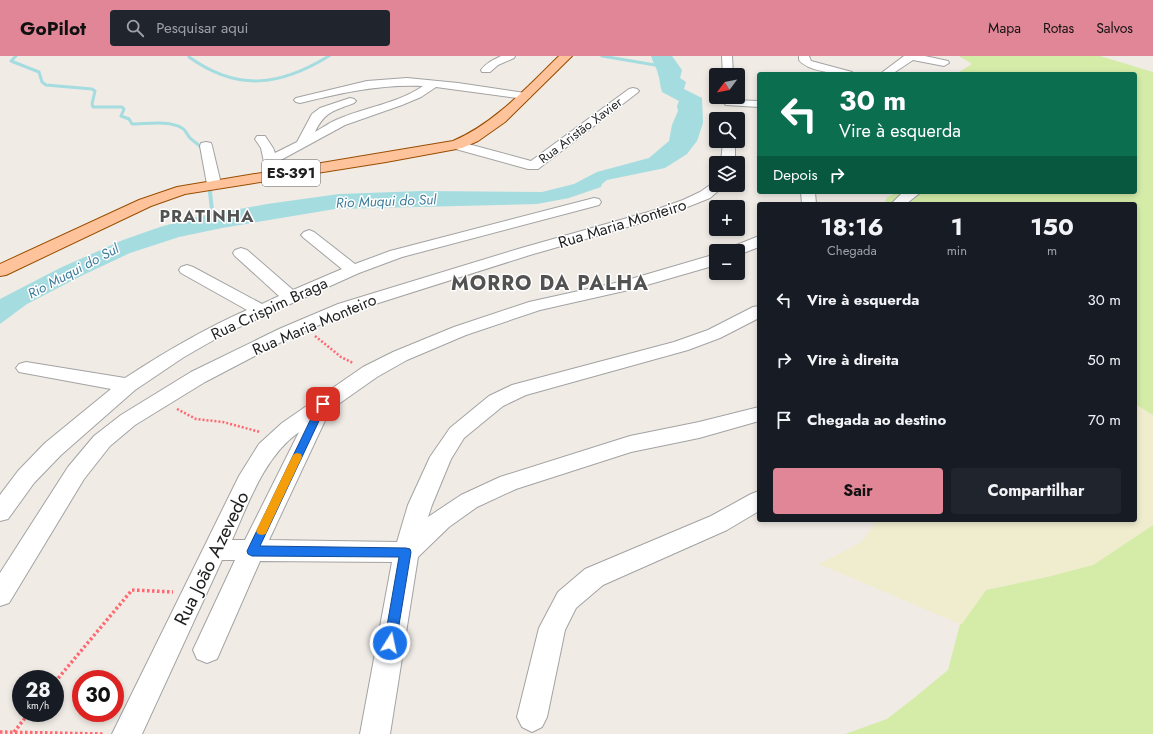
<!DOCTYPE html>
<html lang="pt">
<head>
<meta charset="utf-8">
<style>
	body { margin:0; font-family:Jost,sans-serif; background:#20242c; color:#f1f3f6; height:100vh; display:flex; flex-direction:column; font-size:15px; white-space:nowrap }
	* { box-sizing:border-box; margin:0 }
	p { font-size:13px; color:#9ea1a6 }
	.icon { flex:none; width:22px; height:22px; fill:none; stroke:currentColor; stroke-width:2; stroke-linecap:round; stroke-linejoin:round }
	.map { position:relative; flex:1; overflow:hidden }
	.details { position:absolute; left:757px; top:146px; width:380px; height:320px; display:flex; flex-direction:column; background:#171b24; border-radius:4px; box-shadow:0 2px 6px #0003 }
	.details>* { flex:none }
	.banner { position:absolute; left:757px; top:16px; width:380px; height:122px; border-radius:4px; box-shadow:0 2px 6px #0003; background:#0b6e4f; color:#fff; overflow:hidden }
	.needle { width:26px; rotate:238deg }
	.tools { position:absolute; left:709px; top:12px; display:grid; gap:8px }
	.tools a { display:grid; place-items:center; width:36px; height:36px; border-radius:4px; background:#171b24; box-shadow:0 2px 6px #0003; font-size:20px }
	.speed { position:absolute; left:12px; top:614px; display:flex; gap:8px; font-size:20px; font-weight:700; text-align:center }
	.speed>* { display:grid; place-content:center; width:52px; height:52px; border-radius:50%; background:#171b24; box-shadow:0 2px 6px #0003; line-height:1 }
	.speed small { font-size:10px; font-weight:400 }
	.speed .limit { border:6px solid #d22; background:#fff; color:#111 }
	.pin { position:absolute; display:grid; place-items:center; width:34px; height:34px; color:#fff; margin:-17px; border-radius:8px; box-shadow:0 2px 6px #0006 }
	.me { position:absolute; width:44px; margin:-22px; rotate:10deg; stroke-linejoin:round; filter:drop-shadow(0 0 3px #0008) }
	.turn { display:flex; align-items:center; gap:14px; height:84px; padding:0 16px; font-size:18px }
	.turn .icon { width:52px; height:52px; stroke-width:2.5 }
	.turn b { display:block; font-size:28px; line-height:34px }
	.then { display:flex; align-items:center; height:38px; padding:0 16px; background:#0003; gap:8px; font-size:15px }
	.eta { display:flex; justify-content:space-evenly; align-items:center; height:68px; text-align:center }
	.eta b { font-size:24px; font-weight:700; line-height:28px }
	.primary-button { display:flex; gap:8px; margin-top:auto; padding:8px 16px }
	.primary-button a { flex:1; height:46px; border-radius:4px; background:#e18697; color:#111; font-size:16px; font-weight:700; line-height:46px; text-align:center }
	.primary-button a+a { background:#20242c; color:#f1f3f6 }
	ul { padding:0; list-style:none }
	li { display:flex; align-items:center; gap:12px; height:60px; padding:0 16px }
	li div { flex:1 }
	li b { display:block; font-size:15px }
	li em { font-style:normal }
	header { display:flex; align-items:center; gap:24px; box-sizing:border-box; height:56px; padding:0 20px; background:#e18697; color:#111 }
	header strong { font-size:19px }
	nav { display:flex; gap:22px; margin-inline-start:auto; font-size:14px }
	.search { width:280px; height:36px; background:#20242c; display:flex; align-items:center; gap:10px; box-sizing:border-box; padding:0 14px; border-radius:4px; color:#9ea1a6; font-size:15px }
	.map>svg:first-child { display:block }
	.farmland { fill:#f0edcf }
	.grass { fill:#d5eca9 }
	.water { fill:#a4dce0 }
	.lines { fill:none; stroke-linecap:round; stroke-linejoin:round }
	.stream-far1 { stroke:#a4dce0; stroke-width:3 }
	.stream { stroke:#a4dce0; stroke-width:4 }
	.minor-casing { stroke:#a3a3a3; stroke-width:2 }
	.major-casing { stroke:#9a4d00; stroke-width:2 }
	.path-far1 { stroke:#ff6771; stroke-width:2.5; stroke-dasharray:2 2; stroke-linecap:butt }
	.path { stroke:#ff6771; stroke-width:3.5; stroke-dasharray:2.5 2.5; stroke-linecap:butt }
	.minor { fill:#fff; fill-rule:evenodd }
	.major { fill:#ffc39b; fill-rule:evenodd }
	.route { fill:#1a73e8; stroke:#114b97 }
	.slow { fill:#f59e0b }
	.labels { text-anchor:middle; stroke-width:3; stroke-linejoin:round; paint-order:stroke }
	.far-street-label { font-size:13px; fill:#1f1f1f; stroke:#fff }
	.far-water-label { font-size:14px; font-style:italic; fill:#3f7c9b; stroke:#fff }
	.shield { fill:#fff; stroke:#626262; stroke-width:1 }
	.shield-label { font-size:15px; font-weight:bold; fill:#1f1f1f }
	.street-label { font-size:16px; fill:#1f1f1f; stroke:#fff }
	.far-district-label { font-size:17px; font-weight:bold; letter-spacing:1px; fill:#525252; stroke:#fff }
	.near-street-label { font-size:19px; fill:#1f1f1f; stroke:#fff }
	.district-label { font-size:20px; font-weight:bold; letter-spacing:1px; fill:#525252; stroke:#fff }
</style>
</head>
<body>
<header>
<strong>GoPilot</strong>
<div class="search"><svg class="icon" aria-label="search" viewBox="0 0 24 24"><circle cx="10" cy="10" r="6"/><path d="M15 15l6 6"/></svg>Pesquisar aqui</div>
<nav><a>Mapa</a><a>Rotas</a><a>Salvos</a></nav>
</header>
<div class="map">
<svg width="1153" height="678" viewBox="0 0 1153 678">
	<rect width="100%" height="100%" fill="#f0ebe5"/>
	<!-- farmland -->
	<path class="farmland" d="M1135,348L1153,359V469L1093,509L1047,521L986,534L962,569L819,508L862,486L860,485L863,484L878,464H1135Z"/>
	<!-- grass -->
	<g class="grass">
		<path d="M959,0H1100L1153,16V359L1135,348V148H884L887,141L899,136H1135V18H956L972,8Z"/>
		<path d="M1153,469V678H845L887,663L914,642L948,614L960,568H962L986,534L1047,521L1093,509Z"/>
	</g>
	<!-- water -->
	<path class="water" d="M651,0H672L682,14L680,22L686,26L684,33L702,42L703,67L697,85L687,98L665,112L607,124L602,128L601,131L569,142L537,148L335,153L222,172L179,181L130,197L81,220L27,248L0,268V243L60,212L123,184L160,171L196,161L267,148L339,138L422,135L542,136L574,128L597,116L649,102L669,85L672,69L678,55L677,50L679,45L662,36C660,30 660,24 658,18C657,12 653,7 651,0Z"/>
	<g class="lines">
		<!-- stream-far1 -->
		<g class="stream-far1">
			<path d="M16,0L11,5L39,16L42,26L46,29L92,33L95,35L92,48L93,51H122L124,53L121,60L129,63L132,68C147,68 169,64 182,72C186,74 187,79 190,82C195,87 200,88 203,95"/>
			<path d="M602,0L661,10"/>
			<path d="M189,1C238,36 280,30 329,0"/>
		</g>
		<!-- stream -->
		<path class="stream" d="M209,127L213,163"/>
		<defs>
			<g id="minor">
				<path d="M501,0H515L514,2L498,9L490,16H482L481,14C486,7 493,4 501,0Z"/>
				<path d="M722,0H732L733,19H723Z"/>
				<path d="M799,0H809L811,5L852,16L853,18C839,18 808,16 799,4Z"/>
				<path d="M904,0H925L948,5L949,7L944,10L913,4L892,18H880Z"/>
				<path d="M407,22L458,27L525,37L529,38L531,40L529,42L525,43L436,31L421,41L402,49L345,69L277,106L280,115L278,118H268L266,115L261,92L255,83L257,80H265L273,92L275,97L297,86L312,58L320,52L350,42L354,43L356,45L354,47C334,55 325,55 315,76C322,72 329,67 336,64C365,51 397,48 423,30C380,28 341,37 300,47L296,46L294,44L296,42L367,25Z"/>
				<path d="M633,32L637,33L639,35L637,37L538,113H528L452,92L451,89L452,86L457,85L531,105L629,33Z"/>
				<path d="M730,44L759,45V51L726,49L724,47L726,45Z"/>
				<path d="M723,85H735V107H721Z"/>
				<path d="M206,86L211,87L212,90L221,128L219,131L214,132L209,131L207,128L200,90L201,87Z"/>
				<path d="M716,125V129H725L710,142L662,161L530,199L350,256L291,281L205,326L135,369L110,390L84,423L9,547L0,550V517L68,411L94,380L121,359L191,316L279,273L338,248L518,193L652,155L683,144L700,136Z"/>
				<path d="M801,136H815L816,148H802Z"/>
				<path d="M903,136H921L906,148H891Z"/>
				<path d="M594,142L599,143L601,146L599,149L402,201L359,217L226,277L184,301L135,334L61,399L34,427L8,463L0,465V439L18,415L45,387L111,333L19,316L16,312L19,308L26,306L125,322C165,296 204,273 247,254L181,217L179,214L181,211L187,209L193,211L262,248L279,240L235,200L233,197L235,194L241,192L247,194L293,234L342,213L304,182L301,179L304,176L309,174L314,176L355,208L390,195Z"/>
				<path d="M759,180V191L738,199V195H727L729,192Z"/>
				<path d="M716,198V209L709,211L633,233L540,254L466,279L407,304L377,321L330,354L269,484L397,486L408,449L430,401L450,372L489,340L512,329L674,286L708,274L753,251L759,250V262L720,282L688,294L526,339L503,350L464,382L451,403L432,449L428,461L461,439L500,421L630,380L699,366L759,351V365L699,382L631,396L516,433L477,451L449,471L418,501L390,678H360L392,506L260,505L217,603L207,607L197,603L193,594L235,504H222L142,678H112L239,420L259,388L282,367L363,311L393,296L454,271L529,246L624,225ZM299,376L245,484H232C249,446 264,401 299,376Z"/>
				<path d="M759,435V455L727,474L603,529L576,552L565,574L547,661L542,671L532,676L522,671L517,661L539,572L558,536L585,513L711,460L751,438Z"/>
			</g>
			<path id="major" d="M559,0H572L505,66L478,85L462,92L386,106L185,138L151,150L6,219L0,220V208L139,144L177,131L453,85C495,67 527,31 559,0Z"/>
		</defs>
		<!-- minor casing -->
		<use href="#minor" class="minor-casing"/>
		<!-- major casing -->
		<use href="#major" class="major-casing"/>
		<!-- path-far1 -->
		<g class="path-far1">
			<path d="M315,280L341,301L353,307"/>
			<path d="M177,353L196,363L223,366L260,376"/>
		</g>
		<!-- path -->
		<g class="path">
			<path d="M55,626L132,534L173,536"/>
			<path d="M0,676L104,678"/>
			<path d="M14,676L29,657"/>
		</g>
		<!-- minor -->
		<use href="#minor" class="minor"/>
		<!-- major -->
		<use href="#major" class="major"/>
	</g>
	<!-- route -->
	<path class="route" d="M323,344L327,348L260,490L406,492L410,493L411,496L396,587L395,591L390,593L386,591L384,587L399,501L252,500L248,498L247,495L318,348Z"/>
	<!-- slow -->
	<path class="slow" d="M297,397L301,398L302,401L267,475L266,478L262,479L258,478L256,475L292,401L294,398Z"/>
	<g class="labels">
		<!-- far-street labels -->
		<g class="far-street-label">
			<text transform="translate(580 74) rotate(-37)" y="5">Rua Aristão Xavier</text>
		</g>
		<!-- far-water labels -->
		<g class="far-water-label">
			<text transform="translate(386 145) rotate(-2)" y="5">Rio Muqui do Sul</text>
			<text transform="translate(73 215) rotate(-28)" y="5">Rio Muqui do Sul</text>
		</g>
		<!-- shield labels -->
		<rect class="shield" x="262" y="104" width="58" height="26" rx="3"/>
		<g class="shield-label">
			<text x="291" y="122">ES-391</text>
		</g>
		<!-- street labels -->
		<g class="street-label">
			<text transform="translate(622 167) rotate(-17)" y="6">Rua Maria Monteiro</text>
			<text transform="translate(269 252) rotate(-25)" y="6">Rua Crispim Braga</text>
			<text transform="translate(314 268) rotate(-23)" y="6">Rua Maria Monteiro</text>
		</g>
		<!-- far-district labels -->
		<g class="far-district-label">
			<text x="207" y="166">PRATINHA</text>
		</g>
		<!-- near-street labels -->
		<g class="near-street-label">
			<text transform="translate(211 502) rotate(-64)" y="7">Rua João Azevedo</text>
		</g>
		<!-- district labels -->
		<g class="district-label">
			<text x="550" y="234">MORRO DA PALHA</text>
		</g>
	</g>
</svg>
<div class="tools">
<a><svg class="needle" viewBox="-14 -14 28 28"><path d="M0-13l5 13h-10z" fill="#e53935"/><path d="M0 13l5-13h-10z" fill="#9ea1a6"/></svg></a>
<a><svg class="icon" aria-label="search" viewBox="0 0 24 24"><circle cx="10" cy="10" r="6"/><path d="M15 15l6 6"/></svg></a>
<a><svg class="icon" aria-label="layers" viewBox="0 0 24 24"><path d="M12 4l9 5-9 5-9-5zM3 14l9 5 9-5"/></svg></a>
<a>+</a>
<a>−</a>
</div>
<div class="speed"><div>28<small>km/h</small></div><div class="limit">30</div></div>
<div class="pin" style="left:323px;top:348px;background:#d93025"><svg class="icon" aria-label="arrive" viewBox="0 0 24 24"><path d="M6 21V4h12l-3 4 3 4H6"/></svg></div>
<svg class="me" style="left:390px;top:587px" viewBox="-20 -20 40 40"><circle r="17" fill="#1a73e8" stroke="#fff" stroke-width="3"/><path d="M0-11L8 9 0 5-8 9z" fill="#fff"/></svg>
<div class="banner">
<div class="turn"><svg class="icon" aria-label="left" viewBox="0 0 24 24"><path d="M17 20v-9H6M10 6l-5 5 5 5"/></svg><div><b>30 m</b>Vire à esquerda</div></div>
<div class="then">Depois<svg class="icon" aria-label="right" viewBox="0 0 24 24"><path d="M7 20v-9h11M14 6l5 5-5 5"/></svg></div>
</div>
<section class="details">
<div class="eta">
<div><b>18:16</b><p>Chegada</p></div>
<div><b>1</b><p>min</p></div>
<div><b>150</b><p>m</p></div>
</div>
<ul>
<li><svg class="icon" aria-label="left" viewBox="0 0 24 24"><path d="M17 20v-9H6M10 6l-5 5 5 5"/></svg><div><b>Vire à esquerda</b></div><em>30 m</em></li>
<li><svg class="icon" aria-label="right" viewBox="0 0 24 24"><path d="M7 20v-9h11M14 6l5 5-5 5"/></svg><div><b>Vire à direita</b></div><em>50 m</em></li>
<li><svg class="icon" aria-label="arrive" viewBox="0 0 24 24"><path d="M6 21V4h12l-3 4 3 4H6"/></svg><div><b>Chegada ao destino</b></div><em>70 m</em></li>
</ul>
<div class="primary-button"><a>Sair</a><a>Compartilhar</a></div>
</section>
</div>
</body>
</html>
